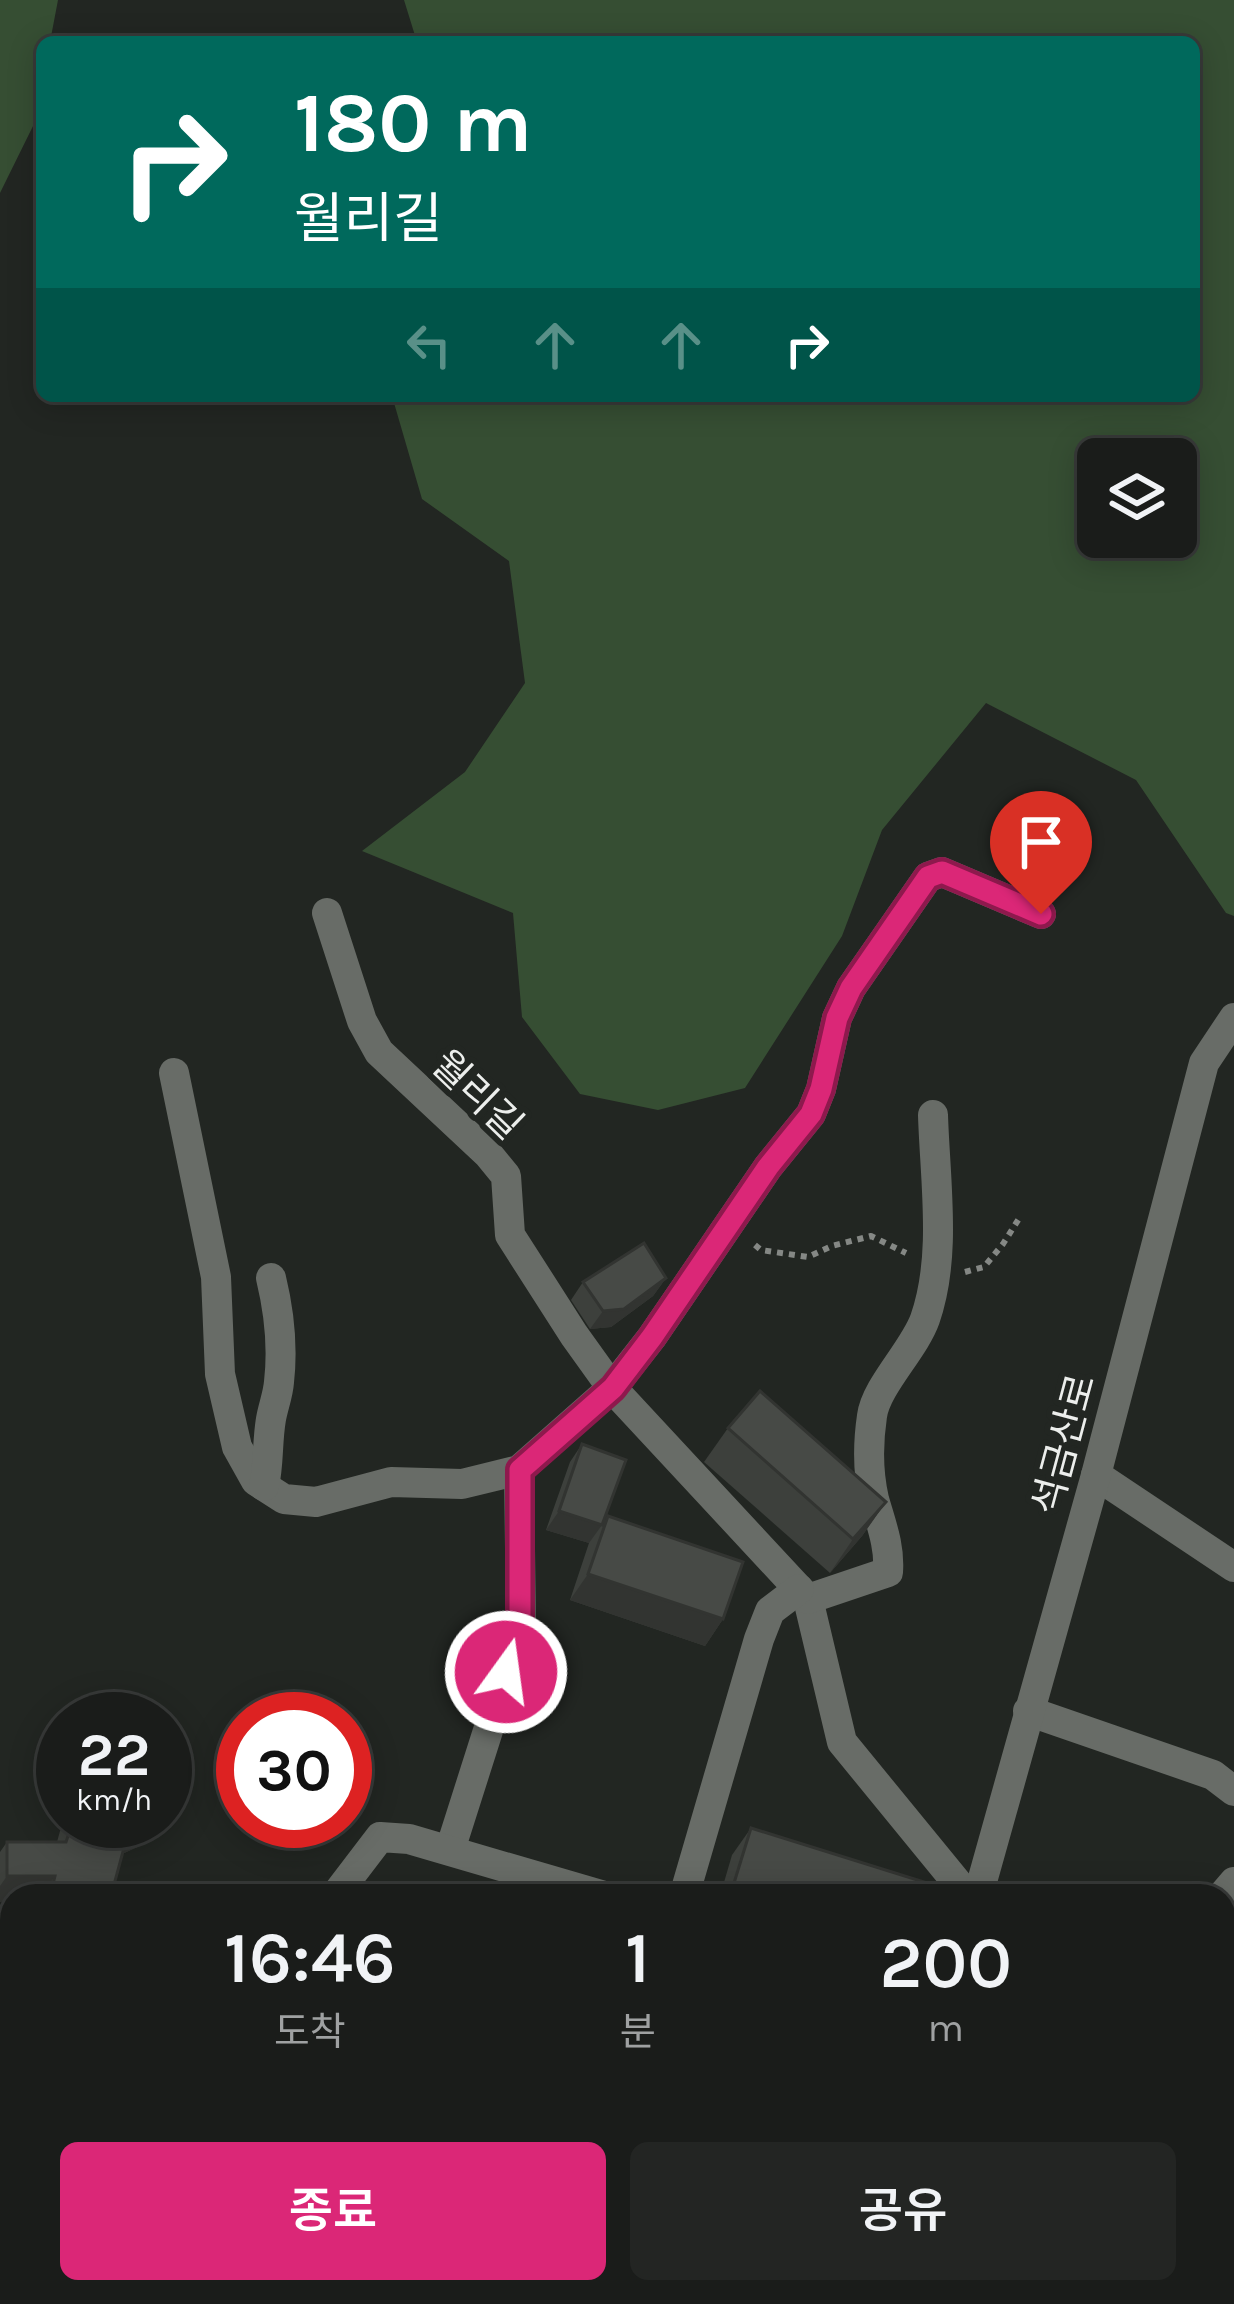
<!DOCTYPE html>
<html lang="ko">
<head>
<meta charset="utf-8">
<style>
	body { margin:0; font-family:Karla,"Noto Sans KR",sans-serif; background:#232523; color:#f1f3f6; height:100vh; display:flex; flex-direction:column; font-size:45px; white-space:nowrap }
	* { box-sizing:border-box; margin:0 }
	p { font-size:39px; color:#9fa1a2 }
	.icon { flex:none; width:66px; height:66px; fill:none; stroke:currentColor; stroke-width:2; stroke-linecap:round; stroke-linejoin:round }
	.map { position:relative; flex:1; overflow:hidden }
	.details { position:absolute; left:0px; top:1884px; width:1236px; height:420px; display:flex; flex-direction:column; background:#1a1c1a; border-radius:36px 36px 0 0; box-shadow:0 6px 30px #0003,0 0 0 3px #383a39 }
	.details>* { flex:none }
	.top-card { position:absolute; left:36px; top:36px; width:1164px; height:366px; border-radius:18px; box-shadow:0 6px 30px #0003,0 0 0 3px #383a39; background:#00695c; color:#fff; overflow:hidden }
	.controls { position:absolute; left:1077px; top:438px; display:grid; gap:24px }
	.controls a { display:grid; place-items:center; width:120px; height:120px; border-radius:18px; background:#1a1c1a; box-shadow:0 6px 30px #0003,0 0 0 3px #383a39; font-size:60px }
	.speed { position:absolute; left:36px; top:1692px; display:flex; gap:24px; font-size:60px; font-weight:700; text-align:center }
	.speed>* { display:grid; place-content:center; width:156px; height:156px; border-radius:50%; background:#1a1c1a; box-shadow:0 6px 30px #0003,0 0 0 3px #383a39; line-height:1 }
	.speed small { font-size:30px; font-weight:400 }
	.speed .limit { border:18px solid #d22; background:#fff; color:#111 }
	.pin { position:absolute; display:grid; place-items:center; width:102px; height:102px; color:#fff; margin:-123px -51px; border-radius:50% 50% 50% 0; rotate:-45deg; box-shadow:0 0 12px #0007 }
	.pin .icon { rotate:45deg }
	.me { position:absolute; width:132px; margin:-66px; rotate:14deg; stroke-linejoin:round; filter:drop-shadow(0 0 9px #0008) }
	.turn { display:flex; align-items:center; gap:42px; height:252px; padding:0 60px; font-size:54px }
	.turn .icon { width:156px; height:156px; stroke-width:2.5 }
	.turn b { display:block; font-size:84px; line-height:102px }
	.lanes { display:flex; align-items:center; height:114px; padding:0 60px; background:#0003; justify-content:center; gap:60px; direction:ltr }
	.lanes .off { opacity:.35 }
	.eta { display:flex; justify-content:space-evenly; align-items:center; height:204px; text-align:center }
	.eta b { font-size:72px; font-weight:600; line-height:84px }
	.cta { display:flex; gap:24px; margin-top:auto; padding:24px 60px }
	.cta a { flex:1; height:138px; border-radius:18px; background:#db2777; color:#fff; font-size:48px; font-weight:600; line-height:138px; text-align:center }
	.cta a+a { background:#232523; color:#f1f3f6 }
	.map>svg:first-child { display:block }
	.green { fill:#364e33; fill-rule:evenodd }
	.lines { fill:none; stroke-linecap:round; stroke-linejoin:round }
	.path { stroke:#858885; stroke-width:6; stroke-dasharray:6 6; stroke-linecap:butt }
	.minor { stroke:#686c67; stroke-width:30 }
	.major { stroke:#84a27f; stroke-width:30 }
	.wall { fill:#3d403c }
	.shaded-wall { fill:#323431 }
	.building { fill:#474a46; stroke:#323431; stroke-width:3 }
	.route-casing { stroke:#8e194d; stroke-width:30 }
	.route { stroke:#db2777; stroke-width:21 }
	.labels { text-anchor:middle; stroke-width:12; stroke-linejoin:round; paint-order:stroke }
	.street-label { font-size:39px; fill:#eceeec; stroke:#222622 }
</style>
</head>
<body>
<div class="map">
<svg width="1234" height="2304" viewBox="0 0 1234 2304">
	<rect width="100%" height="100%" fill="#222622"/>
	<!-- green -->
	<g class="green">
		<path d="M0,0H58L50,42H42V84L34,124L0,193Z"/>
		<path d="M404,0H1234V916L1226,913L1136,780L986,703L882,830L842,936L745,1088L658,1110L580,1094L522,1017L513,913L362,851L465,772L525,683L509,561L422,499L392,396H1194V42H417ZM1098,459H1176V537H1098Z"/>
	</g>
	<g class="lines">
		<!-- path -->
		<g class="path">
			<path d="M755,1245L761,1250L808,1257L832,1246L871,1236L906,1253"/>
			<path d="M965,1272L984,1267L1003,1244L1020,1217"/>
		</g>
		<!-- minor -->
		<g class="minor">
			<path d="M327,913L362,1021L379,1052L488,1154L506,1176L510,1235L574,1335L612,1388L808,1599L842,1742L968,1896"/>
			<path d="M174,1073L216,1277L220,1374L237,1447L256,1481L284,1499L316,1502L391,1482L462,1484L519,1470L612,1388L652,1337L768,1167L811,1114L821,1089L837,1018L851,988L928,877L942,872L1041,914"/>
			<path d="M1096,1475L1234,1567"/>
			<path d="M264,1486C269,1464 267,1442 271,1419C273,1407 278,1395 279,1382C283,1347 279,1311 271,1278"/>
			<path d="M808,1599L888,1572C890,1546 881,1524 874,1499C868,1473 868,1443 872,1416C876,1386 914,1350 925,1319C947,1256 935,1181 933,1115"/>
			<path d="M1028,1711L1213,1775L1234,1791"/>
			<path d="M450,1850L521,1627L519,1470"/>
			<path d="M335,1896L380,1837L409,1839L604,1896"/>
			<path d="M684,1896L759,1639L770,1611L799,1589"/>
			<path d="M978,1896L1096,1475L1204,1063L1234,1018"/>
			<path d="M1222,1896L1234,1882"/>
			<path d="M0,1948L12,1954"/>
			<path d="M1167,2304V2292"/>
		</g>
		<!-- major -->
		<g class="major">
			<path d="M0,2117L12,2121"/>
			<path d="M0,2173L12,2177"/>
			<path d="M0,2204L12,2203"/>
			<path d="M296,2292L324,2304"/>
			<path d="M449,2292L471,2304"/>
			<path d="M880,2292L890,2304"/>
			<path d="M786,2304L795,2292"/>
		</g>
	</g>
	<!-- wall -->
	<g class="wall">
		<path d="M666,1278L653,1296L611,1327L590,1329L571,1300L583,1282Z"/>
		<path d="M728,1428L886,1502L862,1536L830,1573L704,1462Z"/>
		<path d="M582,1444L602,1525L608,1516L723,1619L705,1646L570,1600L589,1543L546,1530L570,1462Z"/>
		<path d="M68,1821H161L146,1843L122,1854L111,1896H12V1903L0,1902V1852L7,1842H57L60,1831Z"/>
		<path d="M751,1828L937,1896H720L732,1855Z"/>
	</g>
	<!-- shaded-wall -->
	<g class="shaded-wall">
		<path d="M666,1278L653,1296L611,1327L590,1329L603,1311Z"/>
		<path d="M886,1502L862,1536L830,1573L853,1539Z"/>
		<path d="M559,1511L602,1525L589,1543L546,1530Z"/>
		<path d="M588,1574L723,1619L705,1646L570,1600Z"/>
		<path d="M155,1821H161L146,1843L109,1860L128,1833Z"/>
		<path d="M7,1876H55L41,1896H12V1903L0,1902V1886Z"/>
		<path d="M734,1883L774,1896H725Z"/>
	</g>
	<!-- building -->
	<g class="building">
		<path d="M644,1243L666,1278L624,1309L603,1311L583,1282Z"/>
		<path d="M760,1391L886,1502L853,1539L728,1428Z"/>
		<path d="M582,1444L626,1460L602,1525L559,1511Z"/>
		<path d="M608,1516L743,1562L723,1619L588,1574Z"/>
		<path d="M73,1821H155L128,1833L111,1896H50L55,1876H7V1842H66Z"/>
		<path d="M751,1828L940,1887L937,1896H774L734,1883Z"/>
	</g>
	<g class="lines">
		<defs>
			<path id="route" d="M506,1672L520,1627V1470L613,1388L652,1337L768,1167L811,1114L821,1089L837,1018L851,988L928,877L942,872L1041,914"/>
		</defs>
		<!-- route casing -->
		<use href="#route" class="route-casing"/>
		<!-- route -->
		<use href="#route" class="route"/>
	</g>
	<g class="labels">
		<!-- street labels -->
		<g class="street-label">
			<text transform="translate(478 1094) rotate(44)" y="14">월리길</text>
			<text transform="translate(1063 1444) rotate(-75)" y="14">석금산로</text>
		</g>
	</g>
</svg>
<div class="controls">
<a><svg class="icon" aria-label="layers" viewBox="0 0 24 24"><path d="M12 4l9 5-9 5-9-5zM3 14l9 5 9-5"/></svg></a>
</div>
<div class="speed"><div>22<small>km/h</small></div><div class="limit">30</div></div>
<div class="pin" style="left:1041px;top:914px;background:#d93025"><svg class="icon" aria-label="arrive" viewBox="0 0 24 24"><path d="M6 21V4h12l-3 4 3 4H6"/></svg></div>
<svg class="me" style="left:506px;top:1672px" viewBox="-20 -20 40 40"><circle r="17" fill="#db2777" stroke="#fff" stroke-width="3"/><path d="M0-11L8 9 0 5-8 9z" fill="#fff"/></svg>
<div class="top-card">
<div class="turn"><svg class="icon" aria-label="right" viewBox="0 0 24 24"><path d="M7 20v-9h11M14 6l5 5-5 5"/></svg><div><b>180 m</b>월리길</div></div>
<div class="lanes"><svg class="icon off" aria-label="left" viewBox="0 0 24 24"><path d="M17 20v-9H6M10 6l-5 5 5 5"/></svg><svg class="icon off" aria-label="ahead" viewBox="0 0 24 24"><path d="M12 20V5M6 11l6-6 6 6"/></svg><svg class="icon off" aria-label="ahead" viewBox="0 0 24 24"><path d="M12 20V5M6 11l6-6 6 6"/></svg><svg class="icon" aria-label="right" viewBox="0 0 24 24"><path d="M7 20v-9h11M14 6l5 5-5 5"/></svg></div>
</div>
<section class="details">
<div class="eta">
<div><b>16:46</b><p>도착</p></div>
<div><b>1</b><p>분</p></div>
<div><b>200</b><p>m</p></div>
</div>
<div class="cta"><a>종료</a><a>공유</a></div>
</section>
</div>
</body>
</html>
